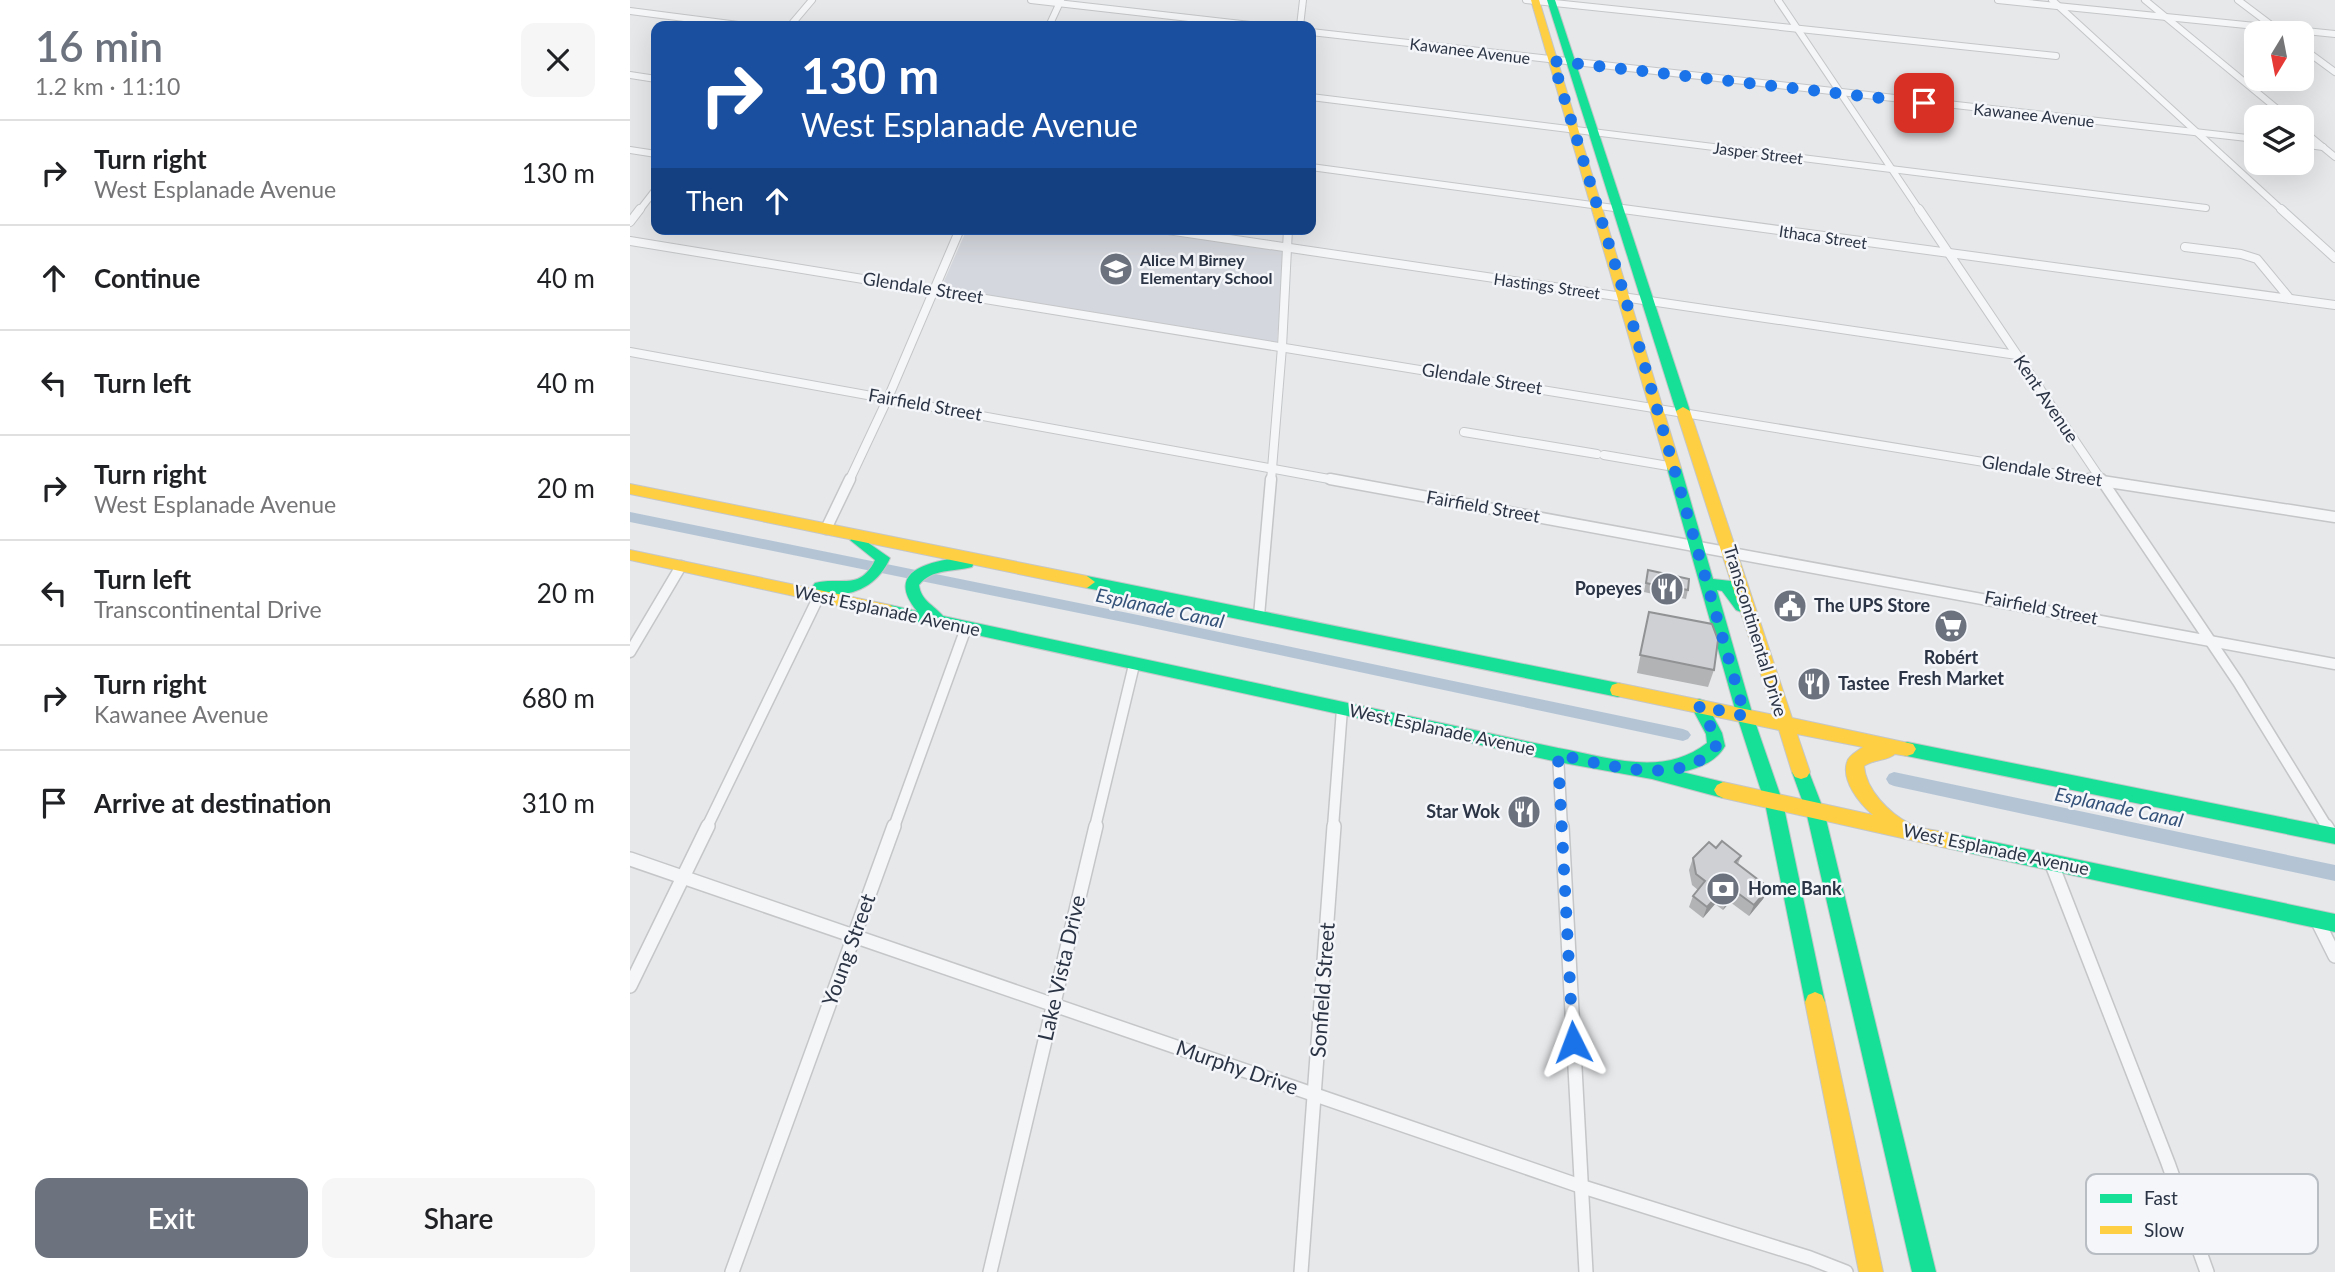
<!DOCTYPE html>
<html lang="en">
<head>
<meta charset="utf-8">
<style>
	body { margin:0; font-family:Lato,sans-serif; background:#f6f6f6; color:#202124; height:100vh; display:flex; flex-direction:column; font-size:26px; white-space:nowrap }
	* { box-sizing:border-box; margin:0 }
	p { font-size:23px; color:#757577 }
	.icon { flex:none; width:38px; height:38px; fill:none; stroke:currentColor; stroke-width:2; stroke-linecap:round; stroke-linejoin:round }
	.map { position:relative; flex:1; overflow:hidden }
	.sheet { display:flex; flex-direction:column; background:#fff; width:630px }
	.sheet>* { flex:none }
	.guide { position:absolute; left:21px; top:21px; width:665px; height:214px; border-radius:14px; box-shadow:0 7px 28px #0002; background:#1a4fa0; color:#fff; overflow:hidden }
	.needle { width:46px; rotate:190deg }
	.tools { position:absolute; left:1614px; top:21px; display:grid; gap:14px }
	.tools a { display:grid; place-items:center; width:70px; height:70px; border-radius:14px; background:#fff; box-shadow:0 7px 28px #0002; font-size:35px }
	.pin { position:absolute; display:grid; place-items:center; width:60px; height:60px; color:#fff; margin:-30px; border-radius:14px; box-shadow:0 4px 10px #0006 }
	.me { position:absolute; width:77px; margin:-38px; rotate:357deg; stroke-linejoin:round; filter:drop-shadow(0 0 5px #0008) }
	.turn { display:flex; align-items:center; gap:24px; height:147px; padding:0 35px; font-size:32px }
	.turn .icon { width:91px; height:91px; stroke-width:2.5 }
	.turn b { display:block; font-size:49px; line-height:60px }
	.then { display:flex; align-items:center; height:66px; padding:0 35px; background:#0003; gap:14px; font-size:26px }
	.round { display:grid; place-items:center; flex:none; width:74px; height:74px; border-radius:14px; background:#f6f6f6 }
	.headline { display:flex; align-items:center; justify-content:space-between; height:119px; padding:0 35px }
	h1 { font-size:42px; font-weight:600; line-height:52px; color:#6c737f }
	.primary-button { display:flex; gap:14px; margin-top:auto; padding:14px 35px }
	.primary-button a { flex:1; height:80px; border-radius:14px; background:#6c737f; color:#fff; font-size:28px; font-weight:600; line-height:80px; text-align:center }
	.primary-button a+a { background:#f6f6f6; color:#202124 }
	ul { padding:0; list-style:none }
	li { display:flex; align-items:center; gap:21px; height:105px; padding:0 35px; border-top:2px solid #e0e0e0 }
	li div { flex:1 }
	li b { display:block; font-size:26px }
	li em { font-style:normal }
	main { display:flex; flex:1; min-height:0 }
	.map>svg:first-child { display:block }
	.built { fill:#d4d7dd }
	.lines { fill:none; stroke-linecap:round; stroke-linejoin:round }
	.canal { fill:#b4c4d5; fill-rule:evenodd }
	.street-far3-casing { stroke:#c4c6c8; stroke-width:8 }
	.street-far2-casing { stroke:#c4c6c8; stroke-width:10 }
	.street-far1-casing { stroke:#c4c6c8; stroke-width:13 }
	.street-casing { stroke:#c4c6c8; stroke-width:16 }
	.fast-casing { stroke:#c4c6c8; stroke-width:2 }
	.slow-casing { stroke:#c4c6c8; stroke-width:2 }
	.street-far3 { stroke:#f5f6f7; stroke-width:6 }
	.street-far2 { stroke:#f5f6f7; stroke-width:8 }
	.street-far1 { stroke:#f5f6f7; stroke-width:10 }
	.street { stroke:#f5f6f7; stroke-width:13 }
	.fast { fill:#16e098; fill-rule:evenodd }
	.slow { fill:#ffcf43; fill-rule:evenodd }
	.wall { fill:#b1b3b5 }
	.shaded-wall { fill:#909294 }
	.building { fill:#ced0d3; stroke:#909294; stroke-width:2 }
	.route { stroke:#1a73e8; stroke-width:12; stroke-dasharray:0 21.6 }
	.labels { text-anchor:middle; stroke-width:5; stroke-linejoin:round; paint-order:stroke }
	.far-street-label { font-size:16px; fill:#2b3445; stroke:#f4f6f9 }
	.far-poi-label { font-size:16px; font-weight:bold; fill:#2b3445; stroke:#f4f6f9; text-anchor:start }
	.street-label { font-size:18px; fill:#2b3445; stroke:#f4f6f9 }
	.poi-label { font-size:18px; font-weight:bold; fill:#2b3445; stroke:#f4f6f9; text-anchor:start }
	.water-label { font-size:19px; font-style:italic; fill:#34527a; stroke:#f4f6f9 }
	.near-street-label { font-size:21px; fill:#2b3445; stroke:#f4f6f9 }
	.key { fill:#f4f6f9; stroke:#b8bcc3; stroke-width:2 }
	.key-label { font-size:19px; fill:#2b3445 }
</style>
</head>
<body>
<main>
<section class="sheet">
<div class="headline"><div><h1>16 min</h1><p>1.2 km · 11:10</p></div><a class="round"><svg class="icon" aria-label="close" viewBox="0 0 24 24"><path d="M6 6l12 12M18 6L6 18"/></svg></a></div>
<ul>
<li><svg class="icon" aria-label="right" viewBox="0 0 24 24"><path d="M7 20v-9h11M14 6l5 5-5 5"/></svg><div><b>Turn right</b><p>West Esplanade Avenue</p></div><em>130 m</em></li>
<li><svg class="icon" aria-label="ahead" viewBox="0 0 24 24"><path d="M12 20V5M6 11l6-6 6 6"/></svg><div><b>Continue</b></div><em>40 m</em></li>
<li><svg class="icon" aria-label="left" viewBox="0 0 24 24"><path d="M17 20v-9H6M10 6l-5 5 5 5"/></svg><div><b>Turn left</b></div><em>40 m</em></li>
<li><svg class="icon" aria-label="right" viewBox="0 0 24 24"><path d="M7 20v-9h11M14 6l5 5-5 5"/></svg><div><b>Turn right</b><p>West Esplanade Avenue</p></div><em>20 m</em></li>
<li><svg class="icon" aria-label="left" viewBox="0 0 24 24"><path d="M17 20v-9H6M10 6l-5 5 5 5"/></svg><div><b>Turn left</b><p>Transcontinental Drive</p></div><em>20 m</em></li>
<li><svg class="icon" aria-label="right" viewBox="0 0 24 24"><path d="M7 20v-9h11M14 6l5 5-5 5"/></svg><div><b>Turn right</b><p>Kawanee Avenue</p></div><em>680 m</em></li>
<li><svg class="icon" aria-label="arrive" viewBox="0 0 24 24"><path d="M6 21V4h12l-3 4 3 4H6"/></svg><div><b>Arrive at destination</b></div><em>310 m</em></li>
</ul>
<div class="primary-button"><a>Exit</a><a>Share</a></div>
</section>
<div class="map">
<svg width="1705" height="1272" viewBox="0 0 1705 1272">
	<rect width="100%" height="100%" fill="#e6e8ea"/>
	<!-- built -->
	<path class="built" d="M337,229H512L654,251L647,343L311,288Z"/>
	<g class="lines">
		<!-- canal -->
		<g class="canal">
			<path d="M0,512L508,615L1053,729L1058,731L1061,735L1058,739L1053,741L508,625L0,522Z"/>
			<path d="M1264,772L1705,865V881L1264,786L1259,784L1256,779L1259,774Z"/>
		</g>
		<defs>
			<g id="street-far3">
				<path d="M401,0L629,26"/>
				<path d="M896,0L1426,56"/>
				<path d="M1148,0L1290,211"/>
				<path d="M1368,0L1705,34"/>
				<path d="M1422,0L1653,211"/>
				<path d="M1515,0L1657,117"/>
				<path d="M1608,0L1645,28"/>
				<path d="M0,11L116,26"/>
				<path d="M160,26L182,0"/>
				<path d="M419,26L431,0"/>
				<path d="M670,26L673,0"/>
				<path d="M681,32L1626,139"/>
				<path d="M1671,47L1705,72"/>
				<path d="M0,75L26,79"/>
				<path d="M681,97L1576,208"/>
				<path d="M1671,129L1705,157"/>
				<path d="M1671,144L1693,147"/>
				<path d="M0,150L26,154"/>
				<path d="M681,167L1006,211"/>
				<path d="M9,211L26,189"/>
			</g>
			<g id="street-far2">
				<path d="M993,209L1705,305"/>
				<path d="M1289,209L1472,481"/>
				<path d="M1651,209L1705,258"/>
				<path d="M0,222L10,209"/>
				<path d="M531,229L1387,355"/>
				<path d="M0,241L1470,481"/>
				<path d="M1555,247L1611,254L1627,259L1660,299"/>
				<path d="M0,352L710,481"/>
				<path d="M834,432L967,454"/>
				<path d="M974,455L1044,467"/>
				<path d="M219,481L258,398L330,229"/>
				<path d="M641,481L652,347L658,229"/>
			</g>
			<g id="street-far1">
				<path d="M700,479L1705,664"/>
				<path d="M1459,479L1705,517"/>
				<path d="M1471,479L1608,682L1697,827"/>
				<path d="M196,529L220,479"/>
				<path d="M629,616L641,479"/>
				<path d="M0,652L51,566"/>
				<path d="M928,755L932,827"/>
				<path d="M77,827L189,596"/>
				<path d="M264,827L336,628"/>
				<path d="M465,827L504,665"/>
				<path d="M703,827L712,709"/>
			</g>
			<g id="street">
				<path d="M932,826L956,1272"/>
				<path d="M1696,826L1702,836"/>
				<path d="M0,859L950,1186L1180,1258L1216,1272"/>
				<path d="M1421,862L1538,1163L1577,1272"/>
				<path d="M1686,918L1705,956"/>
				<path d="M0,986L78,826"/>
				<path d="M102,1272L264,826"/>
				<path d="M360,1272L466,826"/>
				<path d="M671,1272L704,826"/>
			</g>
			<g id="fast">
				<path d="M917,0H925L1060,411L1058,414H1048L1046,411Z"/>
				<path d="M1044,463L1051,468L1083,579L1101,581L1119,606L1111,612L1106,610L1092,591L1087,590L1123,716L1153,803L1195,1002L1192,1009L1185,1012L1178,1009L1175,1002L1135,803L1107,716L1037,468Z"/>
				<path d="M227,535L260,558C247,588 217,601 185,591L182,587L185,583C209,576 230,592 245,560L220,540Z"/>
				<path d="M337,557L344,563L342,567C324,572 302,568 289,585C291,601 304,605 313,616L928,748C979,757 1032,778 1077,743L1076,734L1061,706L1063,701L1069,699L1075,701L1092,733L1095,746C1086,762 1069,768 1052,772L1093,782L1099,785L1102,790L1099,795L1093,798L1022,779L928,762L255,615L252,611L260,605L287,611C252,569 305,560 337,557Z"/>
				<path d="M457,576L988,683L994,685L996,690L994,695L988,697L457,588L449,582Z"/>
				<path d="M1277,742L1705,828V844L1277,756L1271,754L1268,749L1271,744Z"/>
				<path d="M1171,765L1177,767L1194,811L1306,1272H1282L1176,811L1162,772L1165,767Z"/>
				<path d="M1321,833L1705,914V932L1321,849L1315,847L1312,841L1315,835Z"/>
			</g>
			<g id="slow">
				<path d="M901,0H909L1051,468L1049,471H1039L1037,468Z"/>
				<path d="M1053,407L1060,411L1162,718L1283,744L1286,749L1283,754L1277,756L1265,754C1257,761 1244,759 1234,766C1236,790 1259,813 1280,824C1293,831 1313,830 1327,835L1330,841L1327,847L1321,849L1093,798L1087,795L1084,790L1087,785L1093,782L1243,815C1230,804 1211,781 1217,762C1219,755 1228,751 1233,747L1167,734L1180,772L1177,777L1171,779L1165,777L1162,772L1149,730L982,695L980,690L982,685L988,683L1144,715L1046,411Z"/>
				<path d="M0,484L457,576L465,582L457,588L0,494Z"/>
				<path d="M0,550L260,605L268,611L260,617L0,560Z"/>
				<path d="M1185,992L1192,995L1195,1002L1253,1272H1229L1175,1002L1178,995Z"/>
			</g>
		</defs>
		<!-- street-far3 casing -->
		<use href="#street-far3" class="street-far3-casing"/>
		<!-- street-far2 casing -->
		<use href="#street-far2" class="street-far2-casing"/>
		<!-- street-far1 casing -->
		<use href="#street-far1" class="street-far1-casing"/>
		<!-- street casing -->
		<use href="#street" class="street-casing"/>
		<!-- fast casing -->
		<use href="#fast" class="fast-casing"/>
		<!-- slow casing -->
		<use href="#slow" class="slow-casing"/>
		<!-- street-far3 -->
		<use href="#street-far3" class="street-far3"/>
		<!-- street-far2 -->
		<use href="#street-far2" class="street-far2"/>
		<!-- street-far1 -->
		<use href="#street-far1" class="street-far1"/>
		<!-- street -->
		<use href="#street" class="street"/>
		<!-- fast -->
		<use href="#fast" class="fast"/>
		<!-- slow -->
		<use href="#slow" class="slow"/>
	</g>
	<!-- wall -->
	<g class="wall">
		<path d="M1018,570L1058,590L1056,599L1046,597L1045,599L1014,592Z"/>
		<path d="M1019,612L1084,670L1078,687L1007,673Z"/>
		<path d="M1086,848L1111,856L1108,864L1139,888L1133,899L1119,916L1100,902L1093,910L1085,904L1073,918L1059,907L1063,896L1068,890L1062,885L1059,870L1063,858Z"/>
	</g>
	<!-- shaded-wall -->
	<g class="shaded-wall">
		<path d="M1139,888L1133,899L1119,916L1124,905Z"/>
		<path d="M1105,891L1100,902L1093,910L1098,899Z"/>
		<path d="M1090,893L1085,904L1073,918L1077,907Z"/>
	</g>
	<!-- building -->
	<g class="building">
		<path d="M1018,570L1059,579L1058,590L1047,588V590L1016,583Z"/>
		<path d="M1019,612L1082,624L1088,640L1084,670L1010,655Z"/>
		<path d="M1092,841L1111,856L1105,862L1139,888L1124,905L1105,891L1098,899L1090,893L1077,907L1063,896L1075,881L1066,874L1063,858L1079,842L1086,848Z"/>
	</g>
	<g class="lines">
		<!-- route -->
		<path class="route" d="M943,1042L928,755C974,763 1052,790 1086,746L1084,733L1069,706L1115,716L995,297L923,61L1294,103"/>
	</g>
	<!-- icons -->
	<defs>
		<symbol id="school-disc" viewBox="-11 -11 22 22"><circle r="9.5" fill="#6c737f" stroke="#f4f6f9"/><path d="M0-5L7-2L0 1L-7-2ZM-4 1L0 2.5L4 1V4Q0 6-4 4Z" fill="#fff"/></symbol>
		<symbol id="restaurant-disc" viewBox="-11 -11 22 22"><circle r="9.5" fill="#6c737f" stroke="#f4f6f9"/><path d="M-5-6h1v4h1v-4h1v4h1v-4h1v5L-1.5 .5V6h-2V.5L-5-1ZM5-6V6H3V1.5H1.5Q1.5-4 5-6Z" fill="#fff"/></symbol>
		<symbol id="civic-disc" viewBox="-11 -11 22 22"><circle r="9.5" fill="#6c737f" stroke="#f4f6f9"/><path d="M-.6-6.5H3V-4.5H.6V-3L4-1V1h2V6H-6V1h2V-1L-.6-3ZM-1.2 2.5V6h2.4V2.5Z" fill="#fff"/></symbol>
		<symbol id="supermarket-disc" viewBox="-11 -11 22 22"><circle r="9.5" fill="#6c737f" stroke="#f4f6f9"/><path d="M-6-5.5h2.5l.6 2H6L4.5 2H-2.5L-4.4-4H-6ZM-1.5 3.2a1.3 1.3 0 1 0 .1 0ZM3 3.2a1.3 1.3 0 1 0 .1 0Z" fill="#fff"/></symbol>
		<symbol id="bank-disc" viewBox="-11 -11 22 22"><circle r="9.5" fill="#6c737f" stroke="#f4f6f9"/><path d="M-6-4H6V4H-6ZM0-2.3a2.3 2.3 0 1 0 0 4.6a2.3 2.3 0 1 0 0-4.6Z" fill="#fff"/></symbol>
	</defs>
	<g fill-rule="evenodd">
		<use href="#school-disc" x="467" y="250" width="38" height="38"/>
		<use href="#restaurant-disc" x="1018" y="570" width="38" height="38"/>
		<use href="#civic-disc" x="1141" y="587" width="38" height="38"/>
		<use href="#supermarket-disc" x="1302" y="607" width="38" height="38"/>
		<use href="#restaurant-disc" x="1165" y="665" width="38" height="38"/>
		<use href="#restaurant-disc" x="875" y="793" width="38" height="38"/>
		<use href="#bank-disc" x="1074" y="870" width="38" height="38"/>
	</g>
	<g class="labels">
		<!-- far-street labels -->
		<g class="far-street-label">
			<text transform="translate(840 51) rotate(7)" y="6">Kawanee Avenue</text>
			<text transform="translate(1404 115) rotate(6)" y="6">Kawanee Avenue</text>
			<text transform="translate(1128 153) rotate(7)" y="6">Jasper Street</text>
			<text transform="translate(1193 237) rotate(8)" y="6">Ithaca Street</text>
			<text transform="translate(917 286) rotate(8)" y="6">Hastings Street</text>
		</g>
		<!-- far-poi labels -->
		<g class="far-poi-label">
			<text x="510" y="266">Alice M Birney<tspan x="510" dy="18">Elementary School</tspan></text>
		</g>
		<!-- street labels -->
		<g class="street-label">
			<text transform="translate(293 288) rotate(9)" y="6">Glendale Street</text>
			<text transform="translate(852 379) rotate(9)" y="6">Glendale Street</text>
			<text transform="translate(1416 399) rotate(56)" y="6">Kent Avenue</text>
			<text transform="translate(295 405) rotate(10)" y="6">Fairfield Street</text>
			<text transform="translate(1412 471) rotate(9)" y="6">Glendale Street</text>
			<text transform="translate(853 507) rotate(10)" y="6">Fairfield Street</text>
			<text transform="translate(1411 608) rotate(11)" y="6">Fairfield Street</text>
			<text transform="translate(257 611) rotate(12)" y="6">West Esplanade Avenue</text>
			<text transform="translate(1125 631) rotate(73)" y="6">Transcontinental Drive</text>
			<text transform="translate(812 730) rotate(12)" y="6">West Esplanade Avenue</text>
			<text transform="translate(1366 850) rotate(12)" y="6">West Esplanade Avenue</text>
		</g>
		<!-- poi labels -->
		<g class="poi-label">
			<text x="1012" y="595" text-anchor="end">Popeyes</text>
			<text x="1184" y="612">The UPS Store</text>
			<text x="1321" y="664" text-anchor="middle">Robért<tspan x="1321" dy="21">Fresh Market</tspan></text>
			<text x="1208" y="690">Tastee</text>
			<text x="870" y="818" text-anchor="end">Star Wok</text>
			<text x="1118" y="895">Home Bank</text>
		</g>
		<!-- water labels -->
		<g class="water-label">
			<text transform="translate(530 608) rotate(12)" y="7">Esplanade Canal</text>
			<text transform="translate(1489 807) rotate(12)" y="7">Esplanade Canal</text>
		</g>
		<!-- near-street labels -->
		<g class="near-street-label">
			<text transform="translate(219 950) rotate(-70)" y="7">Young Street</text>
			<text transform="translate(432 968) rotate(-77)" y="7">Lake Vista Drive</text>
			<text transform="translate(693 990) rotate(-86)" y="7">Sonfield Street</text>
			<text transform="translate(607 1068) rotate(19)" y="7">Murphy Drive</text>
		</g>
	</g>
	<!-- legend -->
	<rect x="1456" y="1174" width="232" height="80" rx="10" class="key"/>
	<rect x="1470" y="1194" width="32" height="9" fill="#16e098"/>
	<rect x="1470" y="1226" width="32" height="8" fill="#ffcf43"/>
	<g class="key-label">
		<text x="1514" y="1205">Fast</text>
		<text x="1514" y="1237">Slow</text>
	</g>
</svg>
<div class="tools">
<a><svg class="needle" viewBox="-14 -14 28 28"><path d="M0-13l5 13h-10z" fill="#e53935"/><path d="M0 13l5-13h-10z" fill="#757577"/></svg></a>
<a><svg class="icon" aria-label="layers" viewBox="0 0 24 24"><path d="M12 4l9 5-9 5-9-5zM3 14l9 5 9-5"/></svg></a>
</div>
<div class="pin" style="left:1294px;top:103px;background:#d93025"><svg class="icon" aria-label="arrive" viewBox="0 0 24 24"><path d="M6 21V4h12l-3 4 3 4H6"/></svg></div>
<svg class="me" style="left:943px;top:1042px" viewBox="-20 -20 40 40"><path d="M0-17L14 15 0 8-14 15z" fill="#1a73e8" stroke="#fff" stroke-width="4"/></svg>
<div class="guide">
<div class="turn"><svg class="icon" aria-label="right" viewBox="0 0 24 24"><path d="M7 20v-9h11M14 6l5 5-5 5"/></svg><div><b>130 m</b>West Esplanade Avenue</div></div>
<div class="then">Then<svg class="icon" aria-label="ahead" viewBox="0 0 24 24"><path d="M12 20V5M6 11l6-6 6 6"/></svg></div>
</div>
</div>
</main>
</body>
</html>
